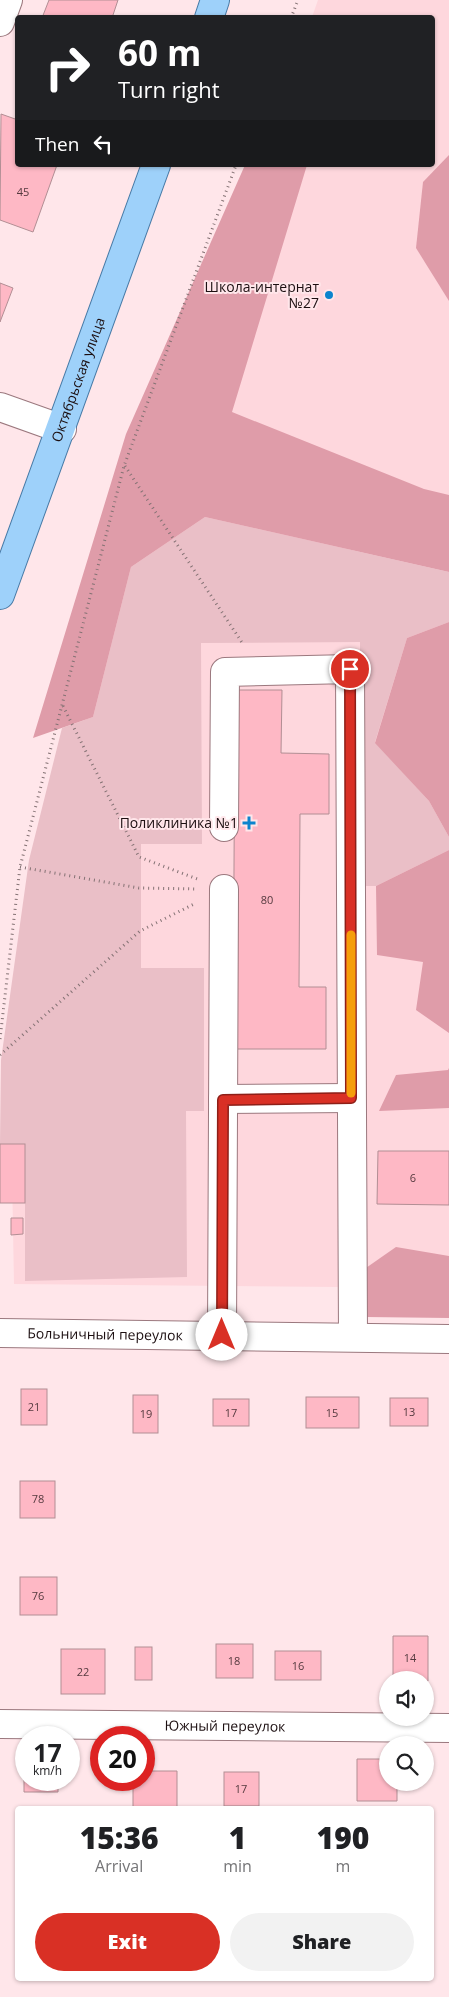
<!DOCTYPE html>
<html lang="en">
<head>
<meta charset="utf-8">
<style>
	body { margin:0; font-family:"Open Sans",sans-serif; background:#f2f2f2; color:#202124; height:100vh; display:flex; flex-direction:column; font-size:19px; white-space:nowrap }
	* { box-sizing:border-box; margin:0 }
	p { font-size:16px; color:#757577 }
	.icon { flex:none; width:28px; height:28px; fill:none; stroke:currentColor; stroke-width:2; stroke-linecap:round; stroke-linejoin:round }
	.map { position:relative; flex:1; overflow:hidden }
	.side { position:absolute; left:15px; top:1806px; width:419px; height:175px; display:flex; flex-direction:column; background:#fff; border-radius:5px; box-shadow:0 1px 4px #0004 }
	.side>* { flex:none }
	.banner { position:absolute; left:15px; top:15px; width:420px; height:152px; border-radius:5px; box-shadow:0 1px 4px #0004; background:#202124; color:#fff; overflow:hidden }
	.tools { position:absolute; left:379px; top:1671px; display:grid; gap:10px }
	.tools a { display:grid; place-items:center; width:55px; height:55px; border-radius:50%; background:#fff; box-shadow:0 1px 4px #0004; font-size:25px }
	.speed { position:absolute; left:15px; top:1726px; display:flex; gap:10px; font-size:25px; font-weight:700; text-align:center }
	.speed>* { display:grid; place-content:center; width:65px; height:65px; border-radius:50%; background:#fff; box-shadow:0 1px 4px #0004; line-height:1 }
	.speed small { font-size:12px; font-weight:400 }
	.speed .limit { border:8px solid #d22; background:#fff; color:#111 }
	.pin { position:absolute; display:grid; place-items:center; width:42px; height:42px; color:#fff; margin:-21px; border:2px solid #fff; border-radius:50%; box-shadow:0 1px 5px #0007 }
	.me { position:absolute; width:55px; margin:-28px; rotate:0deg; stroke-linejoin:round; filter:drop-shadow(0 0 4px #0008) }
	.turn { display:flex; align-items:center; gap:18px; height:105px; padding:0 20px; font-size:22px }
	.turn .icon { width:65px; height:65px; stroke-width:2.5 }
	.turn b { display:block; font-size:35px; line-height:42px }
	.then { display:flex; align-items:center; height:48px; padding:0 20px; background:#0003; gap:10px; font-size:19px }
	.eta { display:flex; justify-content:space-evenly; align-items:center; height:85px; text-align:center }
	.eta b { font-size:30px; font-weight:800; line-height:35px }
	.cta { display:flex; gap:10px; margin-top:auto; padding:10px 20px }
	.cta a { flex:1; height:58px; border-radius:30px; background:#d93025; color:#fff; font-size:20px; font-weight:800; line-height:58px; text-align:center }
	.cta a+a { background:#f2f2f2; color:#202124 }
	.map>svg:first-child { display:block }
	.built { fill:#fed7dd }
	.green { fill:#eabfc7 }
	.forest { fill:#df9ca9 }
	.building { fill:#feb8c5; stroke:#b28e94 }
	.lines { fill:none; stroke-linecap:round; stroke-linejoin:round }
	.minor-casing { stroke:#9b787e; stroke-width:30 }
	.major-casing { stroke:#477aa6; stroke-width:30 }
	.path { stroke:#847274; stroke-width:3; stroke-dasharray:1 4; stroke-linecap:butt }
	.minor { stroke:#fff; stroke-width:28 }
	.major { stroke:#9ed1fa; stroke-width:28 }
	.route-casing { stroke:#8d1f18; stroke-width:12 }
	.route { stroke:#d93025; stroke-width:9 }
	.slow { stroke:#f59e0b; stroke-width:9 }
	.poi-dot { fill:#0c84cd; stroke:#ffe6ea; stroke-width:2 }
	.labels { text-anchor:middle; stroke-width:4; stroke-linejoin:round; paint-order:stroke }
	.number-label { font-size:11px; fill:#54393e }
	.poi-label { font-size:14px; fill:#1c0f11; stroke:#ffe6ea; text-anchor:end }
	.street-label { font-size:14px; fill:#1c0f11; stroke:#ffe6ea }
</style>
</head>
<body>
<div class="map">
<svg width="449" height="1997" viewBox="0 0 449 1997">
	<rect width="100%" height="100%" fill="#ffe6ea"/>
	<!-- built -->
	<g class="built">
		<path d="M318,0H449V532L162,425L258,165H432V18L312,17Z"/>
		<path d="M149,482L449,583V1288L14,1284L9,1005Z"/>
	</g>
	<!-- green -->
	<path class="green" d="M205,517L449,572V622L407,638L375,742L429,801L449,837V850L376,886H361L360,642L201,643L202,844H141V968H204V1111H186L187,1277L25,1281V1145L0,1144L1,1060L29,860L62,728L93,717L131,567Z"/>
	<!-- forest -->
	<g class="forest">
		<path d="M449,155V301L416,248L423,182Z"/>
		<path d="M245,165H307L232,412L424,489L449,495V572L205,517L131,567L93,717L33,738L126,434Z"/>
		<path d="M449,622V837L429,801L375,743L407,638Z"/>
		<path d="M449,850V1033L416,1010L423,962L377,955L376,886Z"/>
		<path d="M449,1068V1108L379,1111L396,1075L448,1070Z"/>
		<path d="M396,1247L449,1256V1318L366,1317L363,1270Z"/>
	</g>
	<!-- building -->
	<g class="building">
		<path d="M49,0H118L112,18H42Z"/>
		<path d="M1,114L18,120V165H57L33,232L0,220Z"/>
		<path d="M0,283L13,288L0,322Z"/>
		<path d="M235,690H282L281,753L329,754V814H300L299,987H326V1049H233Z"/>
		<rect x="0" y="1144" width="25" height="59"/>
		<path d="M378,1151H449V1205L377,1204Z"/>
		<path d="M11,1218H23V1234L11,1235Z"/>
		<rect x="21" y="1389" width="26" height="36"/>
		<rect x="133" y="1395" width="25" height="38"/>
		<rect x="306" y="1397" width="53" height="31"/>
		<rect x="390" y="1398" width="38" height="28"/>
		<rect x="213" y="1399" width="36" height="27"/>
		<rect x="20" y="1481" width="35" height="37"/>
		<rect x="20" y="1577" width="37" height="38"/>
		<path d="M393,1636H428V1681L393,1680Z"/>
		<rect x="216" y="1644" width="37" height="34"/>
		<rect x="135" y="1647" width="17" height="33"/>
		<rect x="61" y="1649" width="44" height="45"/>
		<rect x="275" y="1651" width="46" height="29"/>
		<path d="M24,1756H26V1780H58V1792H24Z"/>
		<path d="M357,1759H388V1782H397V1801H357Z"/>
		<path d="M144,1771H177V1809H133V1780H144Z"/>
		<rect x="224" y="1772" width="35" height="34"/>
	</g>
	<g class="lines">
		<defs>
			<g id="minor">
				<path d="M0,22L8,0"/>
				<path d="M0,407L62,429"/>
				<path d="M224,827L225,672L350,669L353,1337"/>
				<path d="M223,1099L351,1098"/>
				<path id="s1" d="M0,1333L449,1339"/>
				<path d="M222,1335L224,889"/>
				<path id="s2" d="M0,1724L449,1728"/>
			</g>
			<g id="major">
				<path d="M209,18L215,0"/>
				<path id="s3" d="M0,595L156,165"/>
			</g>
		</defs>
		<!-- minor casing -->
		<use href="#minor" class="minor-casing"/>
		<!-- major casing -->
		<use href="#major" class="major-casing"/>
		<!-- path -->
		<g class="path">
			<path d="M291,18L298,0"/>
			<path d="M125,466L243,644"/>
			<path d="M63,706L139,857L200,880"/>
			<path d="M20,867L139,888L198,889"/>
			<path d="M0,1039L20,867L124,466L236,165"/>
			<path d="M0,1055L140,931L196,903"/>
		</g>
		<!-- minor -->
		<use href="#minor" class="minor"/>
		<!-- major -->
		<use href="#major" class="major"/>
	</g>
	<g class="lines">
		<defs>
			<path id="route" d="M222,1335L223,1100L351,1098L350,669"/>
		</defs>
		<!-- route casing -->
		<use href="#route" class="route-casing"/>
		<!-- route -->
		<use href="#route" class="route"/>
		<!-- slow -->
		<path class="slow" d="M351,935V1093"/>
	</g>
	<!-- markers -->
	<g class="poi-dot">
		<circle cx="329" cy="295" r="5"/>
		<path d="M246.5 815.5h5v5h5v5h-5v5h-5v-5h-5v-5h5z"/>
	</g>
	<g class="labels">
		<!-- number labels -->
		<g class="number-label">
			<text x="23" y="196">45</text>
			<text x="267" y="904">80</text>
			<text x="413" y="1182">6</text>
			<text x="34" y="1411">21</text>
			<text x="409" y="1416">13</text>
			<text x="231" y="1417">17</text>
			<text x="332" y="1417">15</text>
			<text x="146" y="1418">19</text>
			<text x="38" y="1503">78</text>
			<text x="38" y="1600">76</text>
			<text x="410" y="1662">14</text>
			<text x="234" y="1665">18</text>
			<text x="298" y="1670">16</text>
			<text x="83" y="1676">22</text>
			<text x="241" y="1793">17</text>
		</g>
		<!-- poi labels -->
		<g class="poi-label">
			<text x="319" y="292">Школа-интернат<tspan x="319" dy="16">№27</tspan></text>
			<text x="238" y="828">Поликлиника №1</text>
		</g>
		<!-- street labels -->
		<g class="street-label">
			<text dy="5" stroke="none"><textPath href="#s3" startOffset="229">Октябрьская улица</textPath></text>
			<text dy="5" stroke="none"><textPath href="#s1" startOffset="105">Больничный переулок</textPath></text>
			<text dy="5" stroke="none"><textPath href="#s2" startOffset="225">Южный переулок</textPath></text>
		</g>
	</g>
</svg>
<div class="tools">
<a><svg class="icon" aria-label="sound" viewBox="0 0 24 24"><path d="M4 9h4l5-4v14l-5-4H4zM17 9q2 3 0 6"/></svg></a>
<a><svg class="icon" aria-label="search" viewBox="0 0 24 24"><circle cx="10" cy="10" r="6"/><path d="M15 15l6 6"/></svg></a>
</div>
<div class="speed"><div>17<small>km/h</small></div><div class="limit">20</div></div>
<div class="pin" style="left:350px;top:669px;background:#d93025"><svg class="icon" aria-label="arrive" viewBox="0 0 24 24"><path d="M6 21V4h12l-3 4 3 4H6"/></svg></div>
<svg class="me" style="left:222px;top:1335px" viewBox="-20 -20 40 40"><circle r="19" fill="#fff"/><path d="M0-13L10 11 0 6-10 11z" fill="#d93025"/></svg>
<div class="banner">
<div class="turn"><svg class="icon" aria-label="right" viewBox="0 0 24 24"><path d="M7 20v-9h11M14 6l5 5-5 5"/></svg><div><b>60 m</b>Turn right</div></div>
<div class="then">Then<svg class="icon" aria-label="left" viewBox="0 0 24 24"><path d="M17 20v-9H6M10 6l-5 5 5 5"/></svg></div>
</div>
<section class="side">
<div class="eta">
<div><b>15:36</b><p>Arrival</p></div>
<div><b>1</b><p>min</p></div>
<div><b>190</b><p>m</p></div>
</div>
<div class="cta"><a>Exit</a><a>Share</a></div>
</section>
</div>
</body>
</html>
